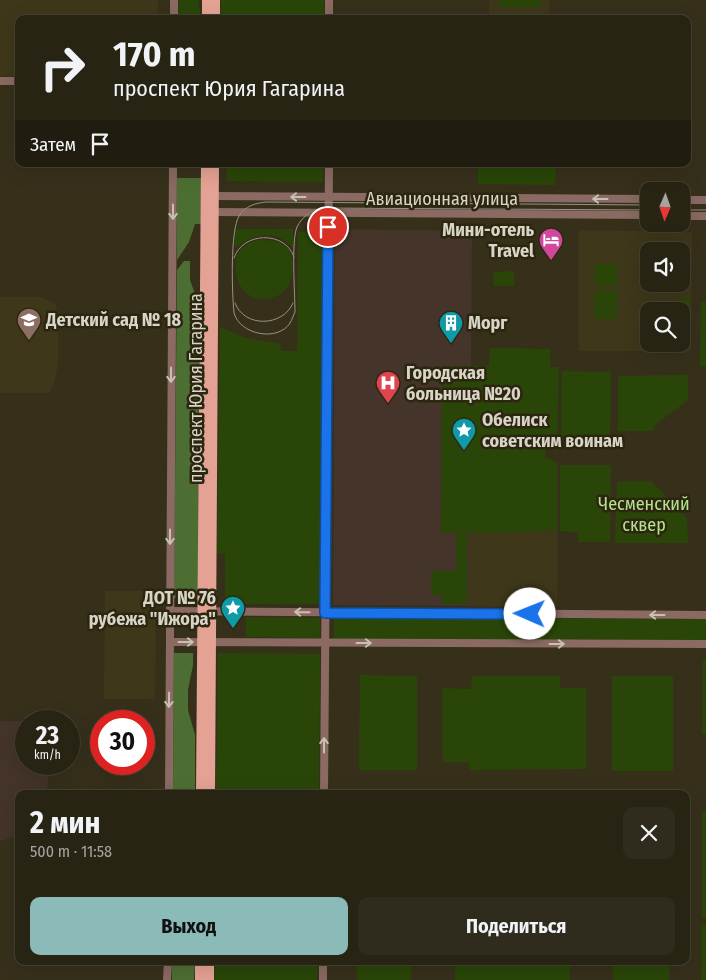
<!DOCTYPE html>
<html lang="ru">
<head>
<meta charset="utf-8">
<style>
	body { margin:0; font-family:"Fira Sans Condensed",sans-serif; background:#302c1d; color:#f1f3f6; height:100vh; display:flex; flex-direction:column; font-size:19px; white-space:nowrap }
	* { box-sizing:border-box; margin:0 }
	p { font-size:16px; color:#a5a4a0 }
	.icon { flex:none; width:28px; height:28px; fill:none; stroke:currentColor; stroke-width:2; stroke-linecap:round; stroke-linejoin:round }
	.map { position:relative; flex:1; overflow:hidden }
	.panel { position:absolute; left:15px; top:790px; width:675px; height:175px; display:flex; flex-direction:column; background:#282414; border-radius:10px; box-shadow:0 5px 20px #0002,0 0 0 1px #444134 }
	.panel>* { flex:none }
	.hud { position:absolute; left:15px; top:15px; width:676px; height:152px; border-radius:10px; box-shadow:0 5px 20px #0002,0 0 0 1px #444134; background:#282414; color:#f1f3f6; overflow:hidden }
	.needle { width:32px; rotate:182deg }
	.buttons { position:absolute; left:640px; top:182px; display:grid; gap:10px }
	.buttons a { display:grid; place-items:center; width:50px; height:50px; border-radius:10px; background:#282414; box-shadow:0 5px 20px #0002,0 0 0 1px #444134; font-size:25px }
	.speed { position:absolute; left:15px; top:710px; display:flex; gap:10px; font-size:25px; font-weight:700; text-align:center }
	.speed>* { display:grid; place-content:center; width:65px; height:65px; border-radius:50%; background:#282414; box-shadow:0 5px 20px #0002,0 0 0 1px #444134; line-height:1 }
	.speed small { font-size:12px; font-weight:400 }
	.speed .limit { border:8px solid #d22; background:#fff; color:#111 }
	.pin { position:absolute; display:grid; place-items:center; width:42px; height:42px; color:#fff; margin:-21px; border:2px solid #fff; border-radius:50%; box-shadow:0 1px 5px #0007 }
	.me { position:absolute; width:55px; margin:-28px; rotate:271deg; stroke-linejoin:round; filter:drop-shadow(0 0 4px #0008) }
	.turn { display:flex; align-items:center; gap:18px; height:105px; padding:0 15px; font-size:22px }
	.turn .icon { width:65px; height:65px; stroke-width:2.5 }
	.turn b { display:block; font-size:35px; line-height:42px }
	.then { display:flex; align-items:center; height:48px; padding:0 15px; background:#0003; gap:10px; font-size:19px }
	.round { display:grid; place-items:center; flex:none; width:52px; height:52px; border-radius:10px; background:#302c1d }
	.summary { display:flex; align-items:center; justify-content:space-between; height:85px; padding:0 15px }
	h1 { font-size:30px; font-weight:700; line-height:38px }
	.button { display:flex; gap:10px; margin-top:auto; padding:10px 15px }
	.button a { flex:1; height:58px; border-radius:10px; background:#8bbbb9; color:#111; font-size:20px; font-weight:700; line-height:58px; text-align:center }
	.button a+a { background:#302c1d; color:#f1f3f6 }
	.map>svg:first-child { display:block }
	.built { fill:#3e371a; fill-rule:evenodd }
	.medical { fill:#443429 }
	.green { fill:#294608 }
	.forest { fill:#4d6e32 }
	.lines { fill:none; stroke-linecap:round; stroke-linejoin:round }
	.minor { stroke:#8a6a63; stroke-width:8 }
	.major { stroke:#e3a294; stroke-width:10 }
	.tram { stroke:#979282; stroke-width:1 }
	.oneway { stroke:#c8c0b3 }
	.route-casing { stroke:#114b97; stroke-width:12 }
	.route { stroke:#1a73e8; stroke-width:9 }
	.labels { text-anchor:middle; stroke-width:5; stroke-linejoin:round; paint-order:stroke }
	.street-label { font-size:18px; fill:#d8d5c7; stroke:#2c2611 }
	.poi-label { font-size:18px; font-weight:bold; fill:#d8d5c7; stroke:#2c2611; text-anchor:start }
	.park-label { font-size:18px; fill:#b3e38d; stroke:#2c2611 }
</style>
</head>
<body>
<div class="map">
<svg width="706" height="980" viewBox="0 0 706 980">
	<rect width="100%" height="100%" fill="#36301b"/>
	<!-- built -->
	<g class="built">
		<path d="M0,0H158V19H19V76H0Z"/>
		<rect x="489" y="0" width="60" height="19"/>
		<path d="M579,230L692,232L691,351H579ZM649,251H681V284H649ZM649,311H681V344H649Z"/>
		<path d="M0,297H40L56,304L58,315V366L53,385L49,393H0Z"/>
		<path d="M541,530L557,531V607L468,606L469,532H540Z"/>
		<path d="M105,591H156L155,699H104Z"/>
	</g>
	<!-- medical -->
	<g class="medical">
		<path d="M335,229L472,231L471,366H442L441,532H469L468,606L333,605Z"/>
		<path d="M0,721H50H26V764H49L47,794H19V836L0,841Z"/>
	</g>
	<!-- green -->
	<g class="green">
		<path d="M179,0H198L201,19H178Z"/>
		<rect x="221" y="0" width="103" height="19"/>
		<rect x="499" y="0" width="42" height="7"/>
		<path d="M227,164H323V182L226,181Z"/>
		<path d="M478,164H556L555,185L478,184Z"/>
		<path d="M235,229H293V249C278,228 253,234 235,248Z"/>
		<path d="M324,231L320,604H225V554L217,553L220,327L246,338L280,344L281,351H297L298,232Z"/>
		<path d="M257,240C276,240 291,241 293,264C293,270 293,276 290,282C287,290 281,295 274,297C250,305 234,287 236,264C236,259 237,254 240,250C244,245 251,243 257,240Z"/>
		<path d="M681,259H691L690,289H680Z"/>
		<path d="M595,264H617V286L595,285Z"/>
		<path d="M514,271V286H494L493,272Z"/>
		<path d="M595,290L617,291V319H594Z"/>
		<path d="M680,297H690V326H681Z"/>
		<path d="M701,302H706V366H700Z"/>
		<path d="M490,348L550,349V367H559L557,445L547,449L545,454L546,458L557,462V531L541,530L540,532L441,533L442,366H493H489Z"/>
		<path d="M562,371L611,372L610,436H561Z"/>
		<path d="M688,375V400L656,424L653,431H618V376Z"/>
		<path d="M560,465H611L610,542H578V532L560,531Z"/>
		<path d="M651,481L687,518L688,543H615L617,482Z"/>
		<path d="M456,534H467V604H442V595H431V571H457Z"/>
		<path d="M246,617L320,618V638L246,637Z"/>
		<path d="M334,617L706,619V640L334,639Z"/>
		<path d="M218,653L320,654L319,794H216Z"/>
		<path d="M703,660H706V734H702Z"/>
		<path d="M360,675L417,676V770H359Z"/>
		<path d="M472,676H560V688H586V769L470,770L469,762H443V688L471,689Z"/>
		<rect x="612" y="676" width="61" height="95"/>
		<rect x="702" y="811" width="4" height="107"/>
		<rect x="701" y="925" width="5" height="55"/>
		<path d="M213,961H318L317,980H213Z"/>
		<rect x="357" y="961" width="54" height="19"/>
		<rect x="455" y="961" width="115" height="19"/>
		<path d="M613,961H670L669,980H613Z"/>
	</g>
	<!-- forest -->
	<g class="forest">
		<path d="M177,178H201V224H195L189,242L177,260Z"/>
		<path d="M184,261H190V280L199,305L198,599L174,598L177,270Z"/>
		<path d="M174,653H193V665L188,690V710L195,735V794H173Z"/>
		<path d="M172,961H195L194,980H172Z"/>
	</g>
	<g class="lines">
		<!-- minor -->
		<g class="minor">
			<path d="M174,0V19"/>
			<path d="M329,19V0"/>
			<path d="M0,81H19"/>
			<path d="M211,196L649,199"/>
			<path d="M681,200H706"/>
			<path d="M208,212L649,215"/>
			<path d="M681,216H706"/>
			<path d="M170,611L706,615"/>
			<path d="M170,642L706,644"/>
			<path d="M169,794L173,164"/>
			<path d="M324,794L329,164"/>
			<path d="M167,980L168,961"/>
			<path d="M323,980V961"/>
		</g>
		<!-- major -->
		<g class="major">
			<path d="M207,19V0"/>
			<path d="M215,19V0"/>
			<path d="M201,794L206,164"/>
			<path d="M210,794L214,164"/>
			<path d="M200,980V961"/>
			<path d="M209,980V961"/>
		</g>
		<!-- tram -->
		<g class="tram">
			<path d="M649,205L266,202C256,203 245,206 239,216C230,231 232,294 234,313C240,335 278,342 290,323C292,320 293,316 295,312C295,294 291,241 297,227C302,217 310,211 321,208L649,210"/>
			<path d="M681,210H706"/>
			<path d="M234,258C242,232 285,230 294,257"/>
			<path d="M235,303C244,328 283,327 293,303"/>
		</g>
	</g>
	<!-- one-way arrows -->
	<defs><path id="oneway-shaft" d="M-6 0H5M1.5-3L5.5 0L1.5 3" fill="none" stroke-width="1.6" stroke-linecap="round" stroke-linejoin="round" transform="scale(1.25)"/></defs>
	<g class="oneway">
		<use href="#oneway-shaft" transform="translate(298 197) rotate(-180)"/>
		<use href="#oneway-shaft" transform="translate(600 199) rotate(-180)"/>
		<use href="#oneway-shaft" transform="translate(173 212) rotate(90)"/>
		<use href="#oneway-shaft" transform="translate(171 375) rotate(90)"/>
		<use href="#oneway-shaft" transform="translate(170 537) rotate(90)"/>
		<use href="#oneway-shaft" transform="translate(302 612) rotate(-179)"/>
		<use href="#oneway-shaft" transform="translate(657 615) rotate(-180)"/>
		<use href="#oneway-shaft" transform="translate(186 642)"/>
		<use href="#oneway-shaft" transform="translate(364 643)"/>
		<use href="#oneway-shaft" transform="translate(557 644)"/>
		<use href="#oneway-shaft" transform="translate(169 700) rotate(91)"/>
		<use href="#oneway-shaft" transform="translate(324 745) rotate(-90)"/>
	</g>
	<g class="lines">
		<defs>
			<path id="route" d="M328,227L325,613L530,614"/>
		</defs>
		<!-- route casing -->
		<use href="#route" class="route-casing"/>
		<!-- route -->
		<use href="#route" class="route"/>
	</g>
	<!-- icons -->
	<defs>
		<symbol id="hotel-pin" viewBox="-11 -11 22 30"><path d="M0 17L-7.5 6A9.5 9.5 0 1 1 7.5 6Z" fill="#d1479c" stroke="#2c2611"/><path d="M-6-4.5h1.5V1H6V5H4.5V3h-9V5H-6ZM-4 0a1.8 1.8 0 1 1 3.6 0ZM.5 0V-2.5h3Q6-2.5 6 0Z" fill="#fff"/></symbol>
		<symbol id="school-pin" viewBox="-11 -11 22 30"><path d="M0 17L-7.5 6A9.5 9.5 0 1 1 7.5 6Z" fill="#8d6e63" stroke="#2c2611"/><path d="M0-5L7-2L0 1L-7-2ZM-4 1L0 2.5L4 1V4Q0 6-4 4Z" fill="#fff"/></symbol>
		<symbol id="building-pin" viewBox="-11 -11 22 30"><path d="M0 17L-7.5 6A9.5 9.5 0 1 1 7.5 6Z" fill="#0f9aa8" stroke="#2c2611"/><path d="M-4-6H4V6H1V3H-1V6H-4ZM-2.5-4.3h1.7v1.8h-1.7ZM.8-4.3h1.7v1.8H.8ZM-2.5-1h1.7V.8h-1.7ZM.8-1h1.7V.8H.8Z" fill="#fff"/></symbol>
		<symbol id="hospital-pin" viewBox="-11 -11 22 30"><path d="M0 17L-7.5 6A9.5 9.5 0 1 1 7.5 6Z" fill="#e0444e" stroke="#2c2611"/><path d="M-5-5h3v3.5h4V-5h3V5h-3V1.5h-4V5h-3Z" fill="#fff"/></symbol>
		<symbol id="sight-pin" viewBox="-11 -11 22 30"><path d="M0 17L-7.5 6A9.5 9.5 0 1 1 7.5 6Z" fill="#0f9aa8" stroke="#2c2611"/><path d="M0-6L1.8-2.2L6-1.7L2.9 1.2L3.7 5.4L0 3.3L-3.7 5.4L-2.9 1.2L-6-1.7L-1.8-2.2Z" fill="#fff"/></symbol>
	</defs>
	<g fill-rule="evenodd">
		<use href="#hotel-pin" x="537" y="226" width="28" height="38"/>
		<use href="#school-pin" x="15" y="306" width="28" height="38"/>
		<use href="#building-pin" x="437" y="309" width="28" height="38"/>
		<use href="#hospital-pin" x="374" y="369" width="28" height="38"/>
		<use href="#sight-pin" x="450" y="416" width="28" height="38"/>
		<use href="#sight-pin" x="219" y="594" width="28" height="38"/>
	</g>
	<g class="labels">
		<!-- street labels -->
		<g class="street-label">
			<text x="442" y="205">Авиационная улица</text>
			<text transform="translate(196 388) rotate(-90)" y="6">проспект Юрия Гагарина</text>
		</g>
		<!-- poi labels -->
		<g class="poi-label">
			<text x="534" y="236" text-anchor="end">Мини-отель<tspan x="534" dy="21">Travel</tspan></text>
			<text x="46" y="326">Детский сад № 18</text>
			<text x="468" y="329">Морг</text>
			<text x="406" y="379">Городская<tspan x="406" dy="21">больница №20</tspan></text>
			<text x="482" y="426">Обелиск<tspan x="482" dy="21">советским воинам</tspan></text>
			<text x="216" y="604" text-anchor="end">ДОТ № 76<tspan x="216" dy="21">рубежа "Ижора"</tspan></text>
		</g>
		<!-- park labels -->
		<g class="park-label">
			<text x="644" y="510">Чесменский<tspan x="644" dy="21">сквер</tspan></text>
		</g>
	</g>
</svg>
<div class="buttons">
<a><svg class="needle" viewBox="-14 -14 28 28"><path d="M0-13l5 13h-10z" fill="#e53935"/><path d="M0 13l5-13h-10z" fill="#a5a4a0"/></svg></a>
<a><svg class="icon" aria-label="sound" viewBox="0 0 24 24"><path d="M4 9h4l5-4v14l-5-4H4zM17 9q2 3 0 6"/></svg></a>
<a><svg class="icon" aria-label="search" viewBox="0 0 24 24"><circle cx="10" cy="10" r="6"/><path d="M15 15l6 6"/></svg></a>
</div>
<div class="speed"><div>23<small>km/h</small></div><div class="limit">30</div></div>
<div class="pin" style="left:328px;top:227px;background:#d93025"><svg class="icon" aria-label="arrive" viewBox="0 0 24 24"><path d="M6 21V4h12l-3 4 3 4H6"/></svg></div>
<svg class="me" style="left:530px;top:614px" viewBox="-20 -20 40 40"><circle r="19" fill="#fff"/><path d="M0-13L10 11 0 6-10 11z" fill="#1a73e8"/></svg>
<div class="hud">
<div class="turn"><svg class="icon" aria-label="right" viewBox="0 0 24 24"><path d="M7 20v-9h11M14 6l5 5-5 5"/></svg><div><b>170 m</b>проспект Юрия Гагарина</div></div>
<div class="then">Затем<svg class="icon" aria-label="arrive" viewBox="0 0 24 24"><path d="M6 21V4h12l-3 4 3 4H6"/></svg></div>
</div>
<section class="panel">
<div class="summary"><div><h1>2 мин</h1><p>500 m · 11:58</p></div><a class="round"><svg class="icon" aria-label="close" viewBox="0 0 24 24"><path d="M6 6l12 12M18 6L6 18"/></svg></a></div>
<div class="button"><a>Выход</a><a>Поделиться</a></div>
</section>
</div>
</body>
</html>
